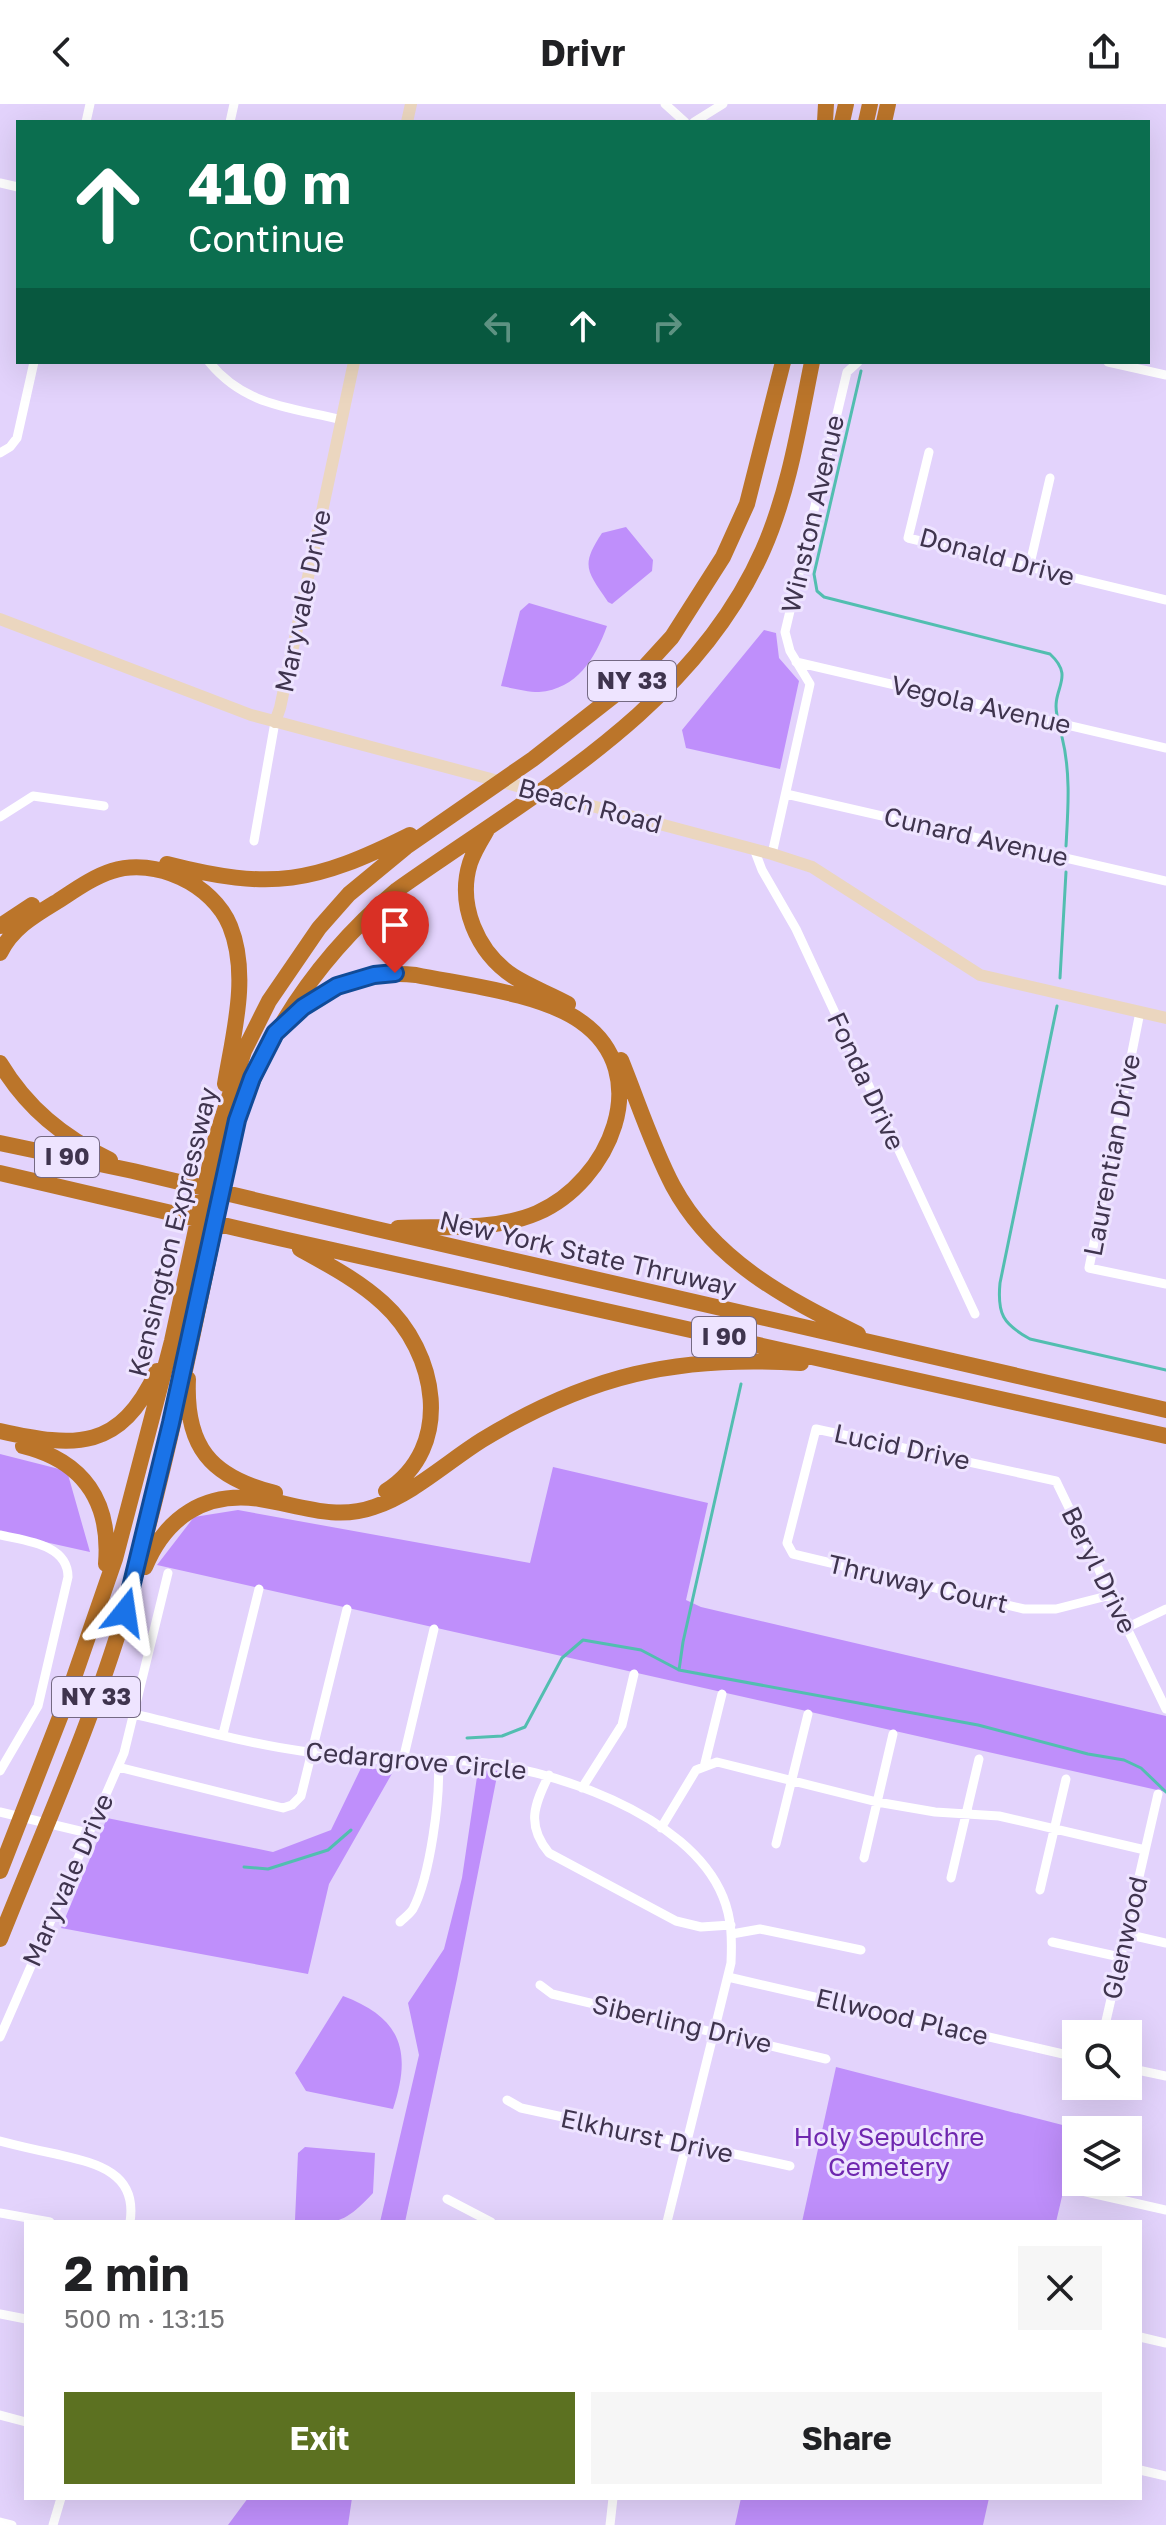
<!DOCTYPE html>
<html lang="en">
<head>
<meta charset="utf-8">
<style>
	body { margin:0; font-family:"Golos Text",sans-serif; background:#f6f6f6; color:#202124; height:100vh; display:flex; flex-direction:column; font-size:30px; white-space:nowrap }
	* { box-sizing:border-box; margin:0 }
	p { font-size:26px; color:#757577 }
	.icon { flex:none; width:44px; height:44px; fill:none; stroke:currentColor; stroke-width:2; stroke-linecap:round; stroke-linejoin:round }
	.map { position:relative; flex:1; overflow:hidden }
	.panel { position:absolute; left:24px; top:2116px; width:1118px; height:280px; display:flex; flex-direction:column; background:#fff; border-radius:0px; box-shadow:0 8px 32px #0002 }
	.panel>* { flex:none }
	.guide { position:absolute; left:16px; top:16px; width:1134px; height:244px; border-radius:0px; box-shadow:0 8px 32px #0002; background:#0b6e4f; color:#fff; overflow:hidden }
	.fabs { position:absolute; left:1062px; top:1916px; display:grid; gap:16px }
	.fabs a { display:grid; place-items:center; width:80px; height:80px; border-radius:0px; background:#fff; box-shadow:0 8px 32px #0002; font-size:40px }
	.pin { position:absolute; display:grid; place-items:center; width:68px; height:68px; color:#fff; margin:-82px -34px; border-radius:50% 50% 50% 0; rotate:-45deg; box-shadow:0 0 8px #0007 }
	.pin .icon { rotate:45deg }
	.me { position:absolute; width:88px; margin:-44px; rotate:15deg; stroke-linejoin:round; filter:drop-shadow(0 0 6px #0008) }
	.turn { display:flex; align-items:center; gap:28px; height:168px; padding:0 40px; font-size:36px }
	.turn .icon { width:104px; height:104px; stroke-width:2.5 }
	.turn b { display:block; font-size:56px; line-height:68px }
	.lanes { display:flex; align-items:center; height:76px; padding:0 40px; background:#0003; justify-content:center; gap:40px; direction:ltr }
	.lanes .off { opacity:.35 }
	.round { display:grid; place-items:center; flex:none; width:84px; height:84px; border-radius:0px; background:#f6f6f6 }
	.summary { display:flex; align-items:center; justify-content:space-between; height:136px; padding:0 40px }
	h1 { font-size:48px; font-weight:700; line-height:60px }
	.primary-button { display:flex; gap:16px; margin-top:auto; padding:16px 40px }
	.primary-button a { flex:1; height:92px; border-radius:0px; background:#5c7121; color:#fff; font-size:32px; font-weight:700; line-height:92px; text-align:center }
	.primary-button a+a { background:#f6f6f6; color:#202124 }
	header { display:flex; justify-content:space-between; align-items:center; height:104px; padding:0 40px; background:#fff; font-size:36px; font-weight:700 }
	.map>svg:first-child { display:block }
</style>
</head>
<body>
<header><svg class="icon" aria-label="back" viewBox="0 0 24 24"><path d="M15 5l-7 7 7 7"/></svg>Drivr<svg class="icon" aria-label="share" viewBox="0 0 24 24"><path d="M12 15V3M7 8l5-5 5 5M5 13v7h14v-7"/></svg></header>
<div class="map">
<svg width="1166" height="2421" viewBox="0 0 1166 2421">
	<rect width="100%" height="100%" fill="#e3d3fc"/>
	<path fill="#bf8ffb" d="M626 423 653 456 652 467 612 500 608 498C587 467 580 462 602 429Z
		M529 499 607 522C595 555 577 585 539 588 527 588 512 584 501 582L520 507Z
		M764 526 776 529 779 554 799 577 780 665 686 644 682 626Z
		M0 1350 67 1367 90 1448 0 1428Z
		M553 1363 708 1399 686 1496 701 1503 1166 1612V1688L157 1461 194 1413 238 1406 530 1459Z
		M361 1664 394 1666 329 1780 308 1870 61 1824 107 1714 273 1748 331 1726Z
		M478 1666 498 1667 457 1875 405 2118H380L419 1951 408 1899 444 1845 462 1774Z
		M343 1892C402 1914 412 1948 393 2005L306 1987 295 1969Z
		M836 1963 1078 2025 1056 2118H802Z
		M305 2043 375 2049 373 2089C346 2118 335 2123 295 2116L298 2049Z
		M248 2394H352L348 2421H228Z
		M741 2394H989L983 2421H735Z"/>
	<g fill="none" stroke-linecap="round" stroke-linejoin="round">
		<path stroke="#52beb0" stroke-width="3" d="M861 267 814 470 817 487 824 493 1050 550C1076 574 1051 584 1057 611
			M1062 633C1071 669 1068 706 1066 742
			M1060 874 1066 768
			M1057 902 1000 1179C997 1210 1003 1220 1030 1235L1166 1266
			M679 1566 683 1538 741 1280
			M467 1634 502 1632 525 1623 562 1554 583 1536 641 1546 679 1566 978 1621 1088 1650 1124 1656 1141 1664 1166 1688
			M244 1763 268 1765 328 1746 351 1726"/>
		<path stroke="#fff" stroke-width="9" d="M665 0 685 18
			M86 18 90 0
			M230 18 234 0
			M694 18 723 0
			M0 79 18 83
			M209 258C245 302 289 303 342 316
			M1108 258 1166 271
			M929 348 908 434 1166 496
			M0 349 10 343 17 334 34 258
			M1029 464 1050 374
			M796 558 1166 644
			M786 690 1166 777
			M0 713 33 692 104 702
			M254 737 275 618
			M754 745 762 766 796 825 975 1210
			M772 750 810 580 790 547 785 528 847 268 858 258
			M1140 908 1089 1164 1166 1180
			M0 1431C26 1437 68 1440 68 1473L38 1602 0 1667
			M1111 1491 1056 1505H1024L793 1450 787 1439 816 1325 1056 1377 1166 1605
			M1126 1524 1166 1505
			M134 1610C189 1623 245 1639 301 1647 331 1651 362 1655 392 1656 416 1658 440 1655 465 1657 548 1663 689 1709 723 1793 732 1815 732 1836 731 1859L667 2118
			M223 1630 259 1485
			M403 1656 434 1525
			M118 1663 283 1704 292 1701 301 1692 347 1505
			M704 1663 722 1590
			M549 1671C534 1701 526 1721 549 1749L676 1817 701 1823 731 1821
			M582 1684 622 1621 634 1570
			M0 1708 88 1729
			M661 1724 696 1666 717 1658 877 1698 935 1708 999 1712 1145 1746
			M776 1740 808 1610
			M864 1754 893 1630
			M951 1774 979 1655
			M1040 1786 1066 1675
			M400 1818C404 1814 410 1810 413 1805 430 1773 441 1692 438 1656
			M732 1830 760 1825 861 1846
			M1126 1830 1166 1839
			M1052 1838 1120 1853
			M728 1873 1076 1953
			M540 1881 552 1890 826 1955
			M1103 1930 1158 1690
			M0 1933 124 1649 168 1469
			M1128 1964 1166 1972
			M507 1996 521 2004 790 2062
			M0 2037C19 2042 37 2046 56 2050 94 2059 138 2067 130 2118
			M1073 2085 1166 2106
			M447 2095 491 2118
			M0 2109 50 2118
			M0 2210 26 2215
			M1140 2233 1166 2239
			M0 2311 26 2318
			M1140 2366 1166 2372
			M0 2418 12 2421
			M53 2421 61 2394
			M610 2421 613 2394"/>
		<path stroke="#ebd6bf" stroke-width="12" d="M407 18 411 0
			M0 515 251 611 772 750 812 763 980 871 1166 914
			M275 618 280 604 354 258"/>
		<path stroke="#bb752a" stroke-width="16" d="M825 18 826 0
			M842 18 846 0
			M866 18 870 0
			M884 18 888 0
			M487 726C481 736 474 747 470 759 457 801 477 848 513 872 530 883 550 890 568 900
			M167 760C272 787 314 779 410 731
			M0 822 32 801
			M0 849C12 824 35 811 58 797 75 786 93 773 112 767 155 753 213 780 230 822 250 871 233 931 225 980
			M293 912C329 880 369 866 416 871 464 881 540 889 580 917 657 970 609 1078 537 1109 495 1127 443 1122 398 1124
			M621 956C638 998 652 1042 673 1082 713 1156 785 1194 858 1230
			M0 959C27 1004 63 1033 110 1056
			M0 1039 133 1067 372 1124 1166 1306
			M0 1069 283 1135 1166 1332
			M300 1145C329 1161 359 1177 383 1199 437 1248 455 1343 386 1387
			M188 1275C185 1342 210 1373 275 1389
			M0 1327C76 1344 120 1347 157 1267
			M23 1342C84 1357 111 1398 106 1460
			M145 1463C166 1413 205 1387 260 1395 299 1401 335 1417 374 1403 413 1390 447 1358 482 1336 589 1271 677 1251 801 1259
			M0 1767 62 1608 115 1455 172 1237 215 1037 244 947 269 897 319 824 349 790 406 743 533 655 630 579 672 533 723 453 747 400 783 258
			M0 1835C43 1727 92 1619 125 1507 172 1346 203 1180 237 1016 269 926 323 848 397 786 532 690 693 605 763 446 789 387 799 322 812 258"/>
	</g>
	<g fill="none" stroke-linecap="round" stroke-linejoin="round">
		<g stroke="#114b97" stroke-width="20">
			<path id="route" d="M125 1508 171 1319 237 1016 252 974 275 929 303 903 337 882 374 871 395 869"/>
		</g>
		<use href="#route" stroke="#1a73e8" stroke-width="14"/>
	</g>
	<g text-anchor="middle" stroke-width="6" stroke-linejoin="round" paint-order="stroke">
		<g fill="#eee4ff" stroke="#746983" stroke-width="2">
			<rect x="588" y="557" width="88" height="40" rx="6"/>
			<rect x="35" y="1033" width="64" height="40" rx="6"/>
			<rect x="692" y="1213" width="64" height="40" rx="6"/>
			<rect x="52" y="1573" width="88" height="40" rx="6"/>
		</g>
		<g font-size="24" font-weight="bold" fill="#3f344e">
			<text x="632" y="585">NY 33</text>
			<text x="67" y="1061">I 90</text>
			<text x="724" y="1241">I 90</text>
			<text x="96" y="1601">NY 33</text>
		</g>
		<g font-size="26" fill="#3f344e" stroke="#eee4ff">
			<text transform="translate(813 410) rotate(-77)" y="9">Winston Avenue</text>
			<text transform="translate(997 453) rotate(15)" y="9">Donald Drive</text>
			<text transform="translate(303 497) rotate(-78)" y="9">Maryvale Drive</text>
			<text transform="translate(981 601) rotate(13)" y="9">Vegola Avenue</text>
			<text transform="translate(590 702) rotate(15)" y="9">Beach Road</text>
			<text transform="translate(976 733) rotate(13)" y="9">Cunard Avenue</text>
			<text transform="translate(866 977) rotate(65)" y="9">Fonda Drive</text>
			<text transform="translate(1112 1051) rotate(-79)" y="9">Laurentian Drive</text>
			<text transform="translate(173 1128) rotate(-76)" y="9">Kensington Expressway</text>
			<text transform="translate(588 1150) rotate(13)" y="9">New York State Thruway</text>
			<text transform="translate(902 1343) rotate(12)" y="9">Lucid Drive</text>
			<text transform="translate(1099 1466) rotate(64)" y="9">Beryl Drive</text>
			<text transform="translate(918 1480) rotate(13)" y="9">Thruway Court</text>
			<text transform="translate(416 1657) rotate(5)" y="9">Cedargrove Circle</text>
			<text transform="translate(68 1776) rotate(-66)" y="9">Maryvale Drive</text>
			<text transform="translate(1125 1834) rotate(-77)" y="9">Glenwood</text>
			<text transform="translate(902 1913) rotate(13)" y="9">Ellwood Place</text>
			<text transform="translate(682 1920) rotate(13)" y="9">Siberling Drive</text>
			<text transform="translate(647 2032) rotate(12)" y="9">Elkhurst Drive</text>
		</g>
		<g font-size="26" fill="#6f27af" stroke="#eee4ff">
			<text x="889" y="2042">Holy Sepulchre<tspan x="889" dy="30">Cemetery</tspan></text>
		</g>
	</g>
</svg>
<div class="fabs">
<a><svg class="icon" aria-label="search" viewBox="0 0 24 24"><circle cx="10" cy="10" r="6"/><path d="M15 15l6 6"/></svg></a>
<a><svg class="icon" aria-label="layers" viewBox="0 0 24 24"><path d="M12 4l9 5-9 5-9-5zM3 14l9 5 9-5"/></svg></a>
</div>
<div class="pin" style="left:395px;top:869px;background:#d93025"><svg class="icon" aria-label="arrive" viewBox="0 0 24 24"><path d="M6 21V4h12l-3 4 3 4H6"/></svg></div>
<svg class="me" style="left:125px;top:1508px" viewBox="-20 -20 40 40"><path d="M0-17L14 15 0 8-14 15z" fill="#1a73e8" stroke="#fff" stroke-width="4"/></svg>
<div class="guide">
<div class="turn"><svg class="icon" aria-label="ahead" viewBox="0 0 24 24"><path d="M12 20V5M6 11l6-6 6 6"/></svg><div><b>410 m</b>Continue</div></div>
<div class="lanes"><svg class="icon off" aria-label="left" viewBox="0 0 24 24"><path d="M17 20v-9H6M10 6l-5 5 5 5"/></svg><svg class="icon" aria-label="ahead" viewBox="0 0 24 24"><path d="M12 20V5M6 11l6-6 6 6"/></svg><svg class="icon off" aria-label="right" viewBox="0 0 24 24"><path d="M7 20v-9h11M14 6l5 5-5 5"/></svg></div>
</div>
<section class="panel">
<div class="summary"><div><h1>2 min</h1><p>500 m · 13:15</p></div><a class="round"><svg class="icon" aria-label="close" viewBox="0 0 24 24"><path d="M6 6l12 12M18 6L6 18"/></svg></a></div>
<div class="primary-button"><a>Exit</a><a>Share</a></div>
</section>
</div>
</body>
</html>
